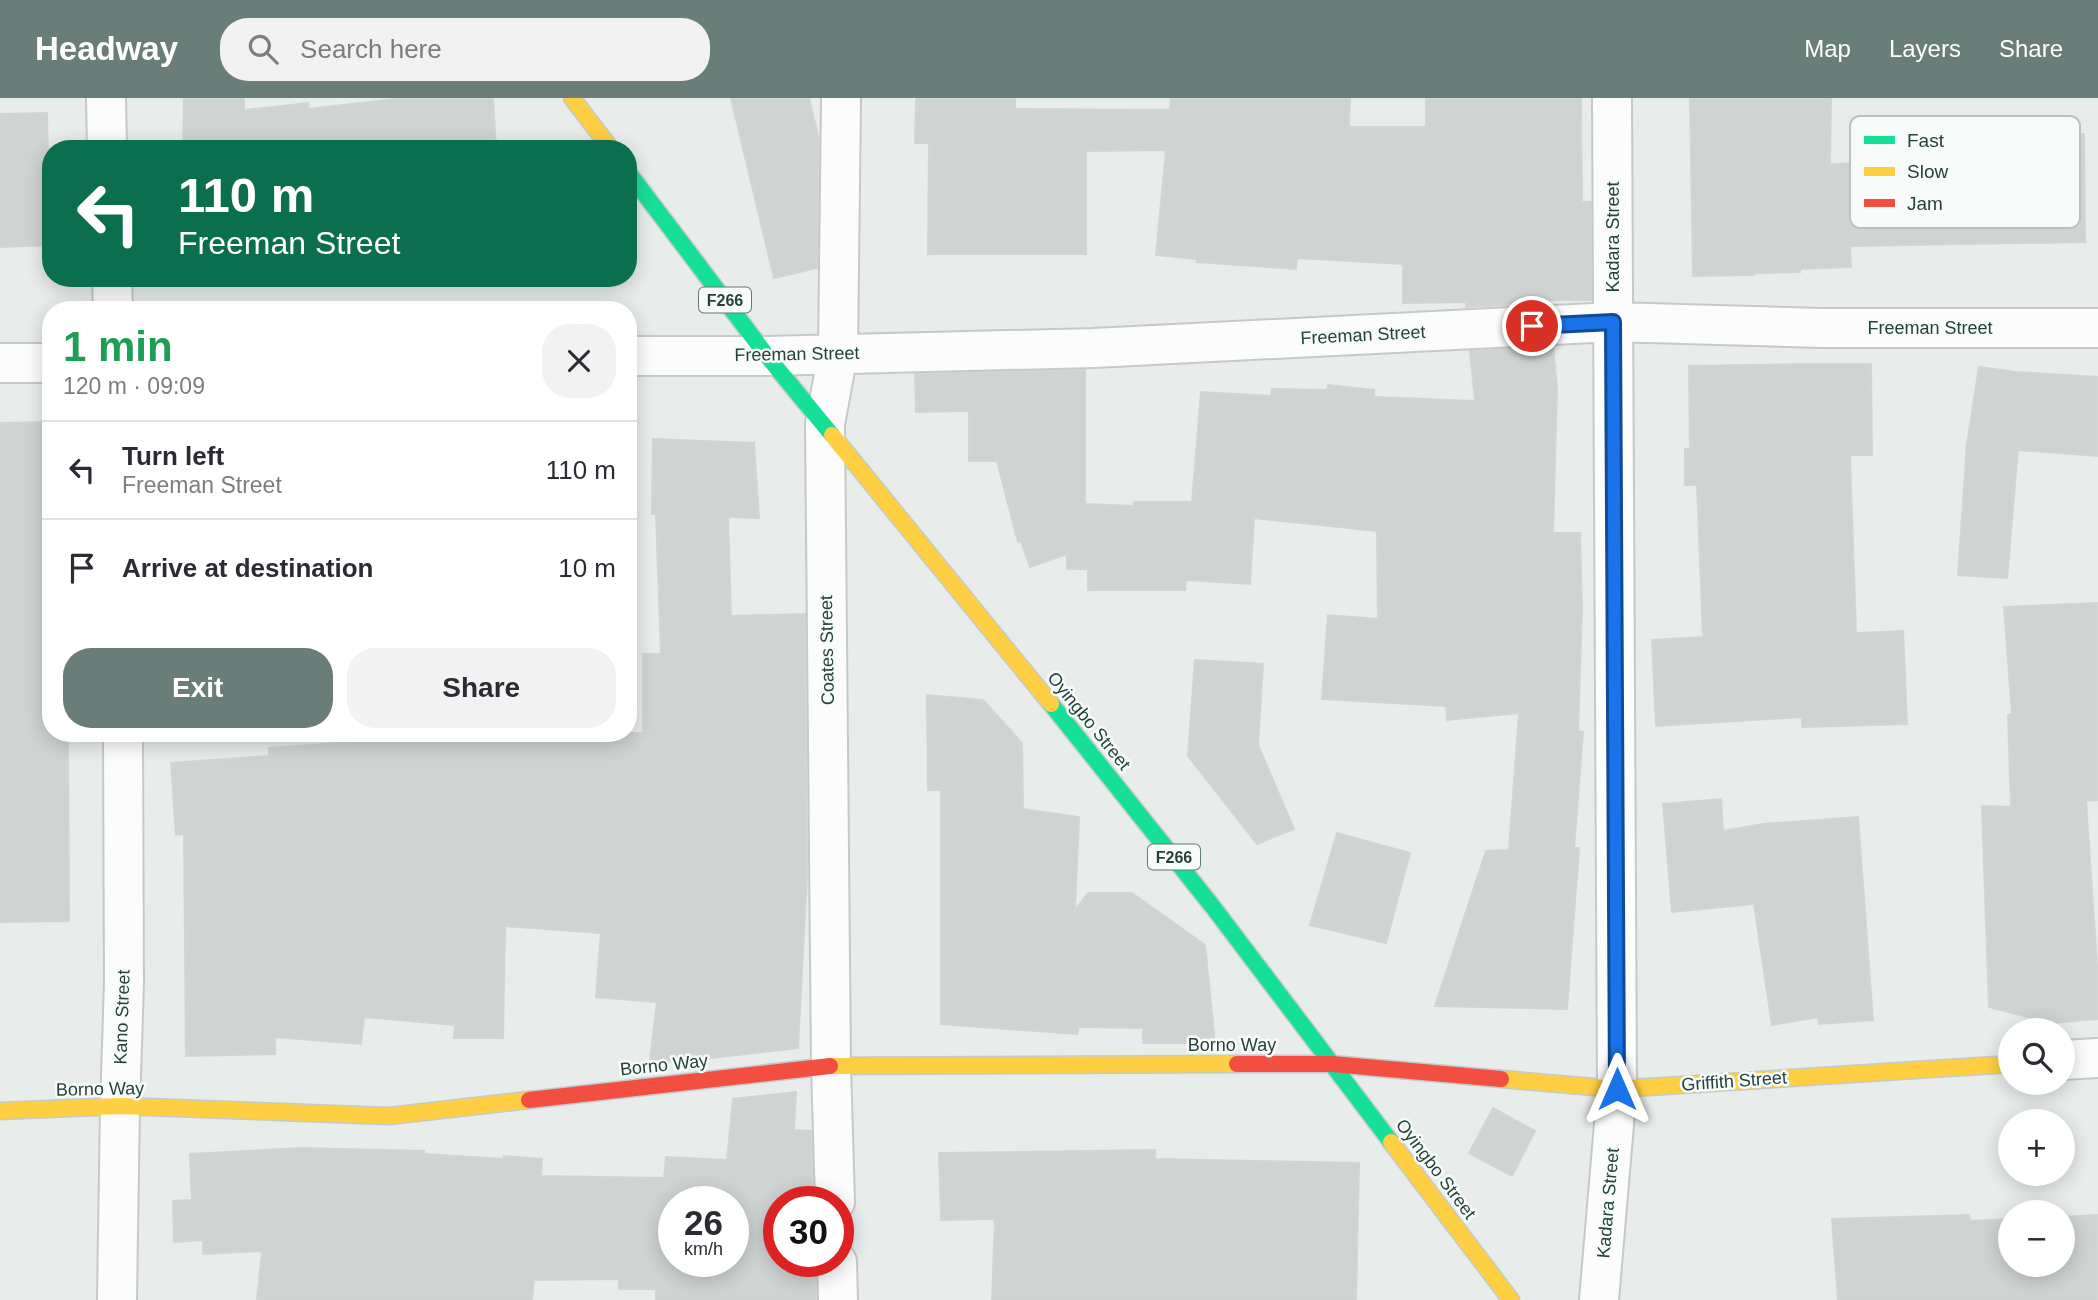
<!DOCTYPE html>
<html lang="en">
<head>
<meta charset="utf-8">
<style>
	body { margin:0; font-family:Arial,sans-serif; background:#f2f2f3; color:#2b2b33; height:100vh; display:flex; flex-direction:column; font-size:26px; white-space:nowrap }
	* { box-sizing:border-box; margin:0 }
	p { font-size:23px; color:#7c7c81 }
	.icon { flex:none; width:38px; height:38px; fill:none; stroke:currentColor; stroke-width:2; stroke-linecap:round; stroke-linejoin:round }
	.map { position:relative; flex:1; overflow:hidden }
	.panel { position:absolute; left:42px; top:203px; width:595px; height:441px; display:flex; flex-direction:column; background:#fff; border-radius:28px; box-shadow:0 4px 18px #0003 }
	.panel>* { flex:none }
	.hud { position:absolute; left:42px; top:42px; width:595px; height:147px; border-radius:28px; box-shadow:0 4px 18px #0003; background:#0b6e4f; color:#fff; overflow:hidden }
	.controls { position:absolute; left:1998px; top:920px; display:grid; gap:14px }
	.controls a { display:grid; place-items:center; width:77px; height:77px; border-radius:50%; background:#fff; box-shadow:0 4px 18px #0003; font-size:35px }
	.speed { position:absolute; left:658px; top:1088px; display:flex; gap:14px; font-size:35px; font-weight:700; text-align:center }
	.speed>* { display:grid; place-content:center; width:91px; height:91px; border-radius:50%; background:#fff; box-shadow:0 4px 18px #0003; line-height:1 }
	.speed small { font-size:18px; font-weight:400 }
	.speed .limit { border:10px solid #d22; background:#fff; color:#111 }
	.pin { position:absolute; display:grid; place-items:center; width:60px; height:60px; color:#fff; margin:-30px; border:4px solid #fff; border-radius:50%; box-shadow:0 2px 7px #0007 }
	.me { position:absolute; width:77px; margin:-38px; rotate:0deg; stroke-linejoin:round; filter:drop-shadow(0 0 5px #0008) }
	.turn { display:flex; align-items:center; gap:24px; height:147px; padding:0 21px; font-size:32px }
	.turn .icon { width:91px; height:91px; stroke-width:2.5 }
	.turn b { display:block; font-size:49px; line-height:60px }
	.round { display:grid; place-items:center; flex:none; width:74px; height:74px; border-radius:28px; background:#f2f2f3 }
	.summary { display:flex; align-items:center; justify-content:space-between; height:119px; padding:0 21px }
	h1 { font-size:42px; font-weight:800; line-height:52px; color:#1e9e55 }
	.cta { display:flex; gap:14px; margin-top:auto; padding:14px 21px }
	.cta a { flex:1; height:80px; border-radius:28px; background:#697e78; color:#fff; font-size:28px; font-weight:800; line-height:80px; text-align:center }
	.cta a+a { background:#f2f2f3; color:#2b2b33 }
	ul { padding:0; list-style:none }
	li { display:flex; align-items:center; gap:21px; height:98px; padding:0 21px; border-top:2px solid #e1e1e2 }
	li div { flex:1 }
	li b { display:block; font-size:26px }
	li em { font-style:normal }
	header { display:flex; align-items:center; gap:42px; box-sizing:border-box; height:98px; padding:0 35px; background:#697e78; color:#fff }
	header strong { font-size:33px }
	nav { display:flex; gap:38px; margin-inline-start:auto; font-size:24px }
	.search { width:490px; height:63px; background:#f2f2f3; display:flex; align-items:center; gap:18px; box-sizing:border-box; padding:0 24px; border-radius:28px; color:#7c7c81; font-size:26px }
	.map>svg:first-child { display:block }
</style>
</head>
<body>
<header>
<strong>Headway</strong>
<div class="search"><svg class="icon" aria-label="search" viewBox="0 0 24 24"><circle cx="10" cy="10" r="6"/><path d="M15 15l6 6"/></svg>Search here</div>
<nav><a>Map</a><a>Layers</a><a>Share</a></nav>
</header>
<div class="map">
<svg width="2098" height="1202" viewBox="0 0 2098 1202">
	<rect width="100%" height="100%" fill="#e8edeb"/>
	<path fill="#cfd4d2" stroke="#d1d6d4" stroke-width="2" fill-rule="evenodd" d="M184 0H244V12L308 5V11L405 0H493L496 51H183Z
		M731 0H809L819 42 817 170 774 180Z
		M916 0H1015V11L1170 12 1171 0H1350L1349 29H1426V0H1581L1582 104H1591V202H1549V205L1466 209V204L1403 205V166L1297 160 1296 171 1197 164V161L1156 157 1166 52 1086 53V156H928L929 45H915Z
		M1690 0H1831L1830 66 1904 64V42L2084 36 2085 144 1850 148 1851 169 1800 171V174L1754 175V177L1693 178Z
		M47 15 50 147 0 149V16Z
		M1553 249 1557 289 1553 435H1580L1582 512 1578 633 1583 634 1574 750H1579L1567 911 1435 908 1486 753 1509 752 1519 615 1447 622 1446 608 1322 601 1328 517 1378 521 1377 433 1254 420 1250 486 1186 482 1185 492H1088V471H1067V456L1030 469 1021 443 1018 444 997 363H969V313L916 314 915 276 1085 272V406L1134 408V404H1192L1201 294 1271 298 1272 291 1327 292 1328 287 1374 292V299L1475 303 1470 253Z
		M1808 266H1871L1872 357H1850L1856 535 1903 533 1907 626 1802 629V619L1656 628 1652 542 1703 539 1697 387H1685V351H1690L1689 268Z
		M1979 269 2016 274 2098 279V358L2018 352 2007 480 1958 477 1967 346Z
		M51 324V635H68L69 823 0 824V325Z
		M653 341 754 345 759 420 728 419 731 518 805 516 807 777 798 950 675 964 650 961 657 904 596 899 601 835 505 828 503 940H454L455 927 364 919 361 946 275 939V956L186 958 184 736 176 737 171 665 269 658V650L393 641V635H643V556H661L656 416H652Z
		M2098 505V702L2086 703 2098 882V921L2051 925 1989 909 1982 708 2011 709 2008 617 2012 616 2004 509Z
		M1195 562 1263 566 1258 647 1294 731 1257 746 1188 658Z
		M927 597 983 602 1022 645 1023 711 1079 719 1075 812 1088 795H1132L1205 847 1215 945H1143V930L1079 929 1077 936 941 926V692H928Z
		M1721 701 1723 733 1763 726 1858 719 1873 922 1819 926 1818 919 1772 927 1754 806 1672 814 1663 706Z
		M1337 735 1410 755 1386 845 1310 827Z
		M796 994 794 1032 811 1033 813 1104H779V1164H815L816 1202H656V1191H619V1181L534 1182 532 1202H257L262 1153 203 1156V1142L174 1144 173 1103 192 1102 190 1056 302 1050 424 1053V1056L504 1061V1058L542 1061 541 1078 664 1080 666 1059 727 1062 733 1001ZM674 1104H733V1164H674Z
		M1493 1010 1535 1033 1512 1078 1469 1055Z
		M1155 1052V1061L1359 1065 1356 1202H992L995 1121 941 1122 939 1055Z
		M1969 1117 1970 1123 2011 1121V1167H2063V1119L2098 1117V1202H1838L1832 1121Z"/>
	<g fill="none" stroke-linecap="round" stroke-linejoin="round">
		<g stroke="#c5cac8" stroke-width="42">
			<path id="street" d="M106 0 107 51
				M112 180 113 212
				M628 258H767L1094 250 1613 224 1822 230H2098
				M0 265H51
				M2063 962 2098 960
				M835 1104 831 968 825 326 838 255 841 0
				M837 1164 838 1202
				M117 1202 120 1008 124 885 123 635
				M1599 1202 1617 991 1612 0"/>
		</g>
		<g stroke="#c3cbc8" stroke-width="19">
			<path id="fast" d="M628 74 767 258 832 337
				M1051 606 1213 809 1391 1044"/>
		</g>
		<g stroke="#c3cbc8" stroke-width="19">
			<path id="slow" d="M572 0 611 51
				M832 337 1051 606
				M830 968 1237 966
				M1501 981 1617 991 2011 966
				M0 1013 120 1008 389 1018 529 1002
				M1391 1044 1511 1202"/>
		</g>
		<g stroke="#c3cbc8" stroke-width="19">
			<path id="jam" d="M1237 966H1332L1501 981
				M529 1002 830 968"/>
		</g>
		<use href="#street" stroke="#fcfcfc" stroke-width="38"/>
		<use href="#fast" stroke="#16e098" stroke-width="16"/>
		<use href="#slow" stroke="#ffcf43" stroke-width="16"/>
		<use href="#jam" stroke="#f24e42" stroke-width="16"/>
	</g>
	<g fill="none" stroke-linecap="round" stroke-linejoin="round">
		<g stroke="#114b97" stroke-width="18">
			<path id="route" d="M1532 228 1613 224 1617 991"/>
		</g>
		<use href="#route" stroke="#1a73e8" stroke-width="12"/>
	</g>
	<g text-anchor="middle" stroke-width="5" stroke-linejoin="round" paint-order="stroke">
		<g fill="#f7fbf9" stroke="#637a73" stroke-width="2">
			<rect x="699" y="189.5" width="52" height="25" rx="5"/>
			<rect x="1148" y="746.5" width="52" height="25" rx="5"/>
		</g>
		<g font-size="16" font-weight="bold" fill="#24423a">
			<text x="725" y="208">F266</text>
			<text x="1174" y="765">F266</text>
		</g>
		<g font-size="18" fill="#24423a" stroke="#f7fbf9">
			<text transform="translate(1613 139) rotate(-90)" y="6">Kadara Street</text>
			<text x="1930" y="236">Freeman Street</text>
			<text transform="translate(1363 237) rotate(-3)" y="6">Freeman Street</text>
			<text transform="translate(797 256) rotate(-1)" y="6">Freeman Street</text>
			<text transform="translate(827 552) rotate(-91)" y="6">Coates Street</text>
			<text transform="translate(1089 623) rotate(51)" y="6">Oyingbo Street</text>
			<text transform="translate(122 919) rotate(-88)" y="6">Kano Street</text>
			<text x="1232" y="953">Borno Way</text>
			<text transform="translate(664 967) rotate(-6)" y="6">Borno Way</text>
			<text transform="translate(1734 983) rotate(-4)" y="6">Griffith Street</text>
			<text transform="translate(100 991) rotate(-1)" y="6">Borno Way</text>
			<text transform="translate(1436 1071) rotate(53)" y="6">Oyingbo Street</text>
			<text transform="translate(1608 1105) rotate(-85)" y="6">Kadara Street</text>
		</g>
	</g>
	<rect x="1850" y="18" width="230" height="112" rx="10" fill="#f7fbf9" stroke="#b8c4c0" stroke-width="2"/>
	<rect x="1864" y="38" width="31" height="8" fill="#16e098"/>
	<rect x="1864" y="69" width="31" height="9" fill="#ffcf43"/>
	<rect x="1864" y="101" width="31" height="8" fill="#f24e42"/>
	<g font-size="19" fill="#24423a">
		<text x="1907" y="49">Fast</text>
		<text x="1907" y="80">Slow</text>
		<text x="1907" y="112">Jam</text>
	</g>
</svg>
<div class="controls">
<a><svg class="icon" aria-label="search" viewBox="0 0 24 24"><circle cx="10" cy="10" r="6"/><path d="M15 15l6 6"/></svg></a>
<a>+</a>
<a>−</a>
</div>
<div class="speed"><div>26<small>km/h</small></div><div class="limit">30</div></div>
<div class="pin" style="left:1532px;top:228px;background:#d93025"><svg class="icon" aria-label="arrive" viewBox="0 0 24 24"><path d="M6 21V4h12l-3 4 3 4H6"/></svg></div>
<svg class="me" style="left:1617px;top:991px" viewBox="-20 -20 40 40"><path d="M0-17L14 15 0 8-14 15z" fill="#1a73e8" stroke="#fff" stroke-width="4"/></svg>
<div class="hud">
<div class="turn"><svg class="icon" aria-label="left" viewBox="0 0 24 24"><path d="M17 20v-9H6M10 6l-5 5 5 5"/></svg><div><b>110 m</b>Freeman Street</div></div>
</div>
<section class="panel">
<div class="summary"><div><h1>1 min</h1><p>120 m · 09:09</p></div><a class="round"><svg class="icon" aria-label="close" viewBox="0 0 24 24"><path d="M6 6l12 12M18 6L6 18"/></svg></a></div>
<ul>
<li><svg class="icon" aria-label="left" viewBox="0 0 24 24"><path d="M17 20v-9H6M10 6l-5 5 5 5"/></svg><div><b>Turn left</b><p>Freeman Street</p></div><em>110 m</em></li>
<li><svg class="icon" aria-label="arrive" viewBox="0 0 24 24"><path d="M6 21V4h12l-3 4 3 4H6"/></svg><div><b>Arrive at destination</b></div><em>10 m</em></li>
</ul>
<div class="cta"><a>Exit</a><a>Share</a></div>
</section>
</div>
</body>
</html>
